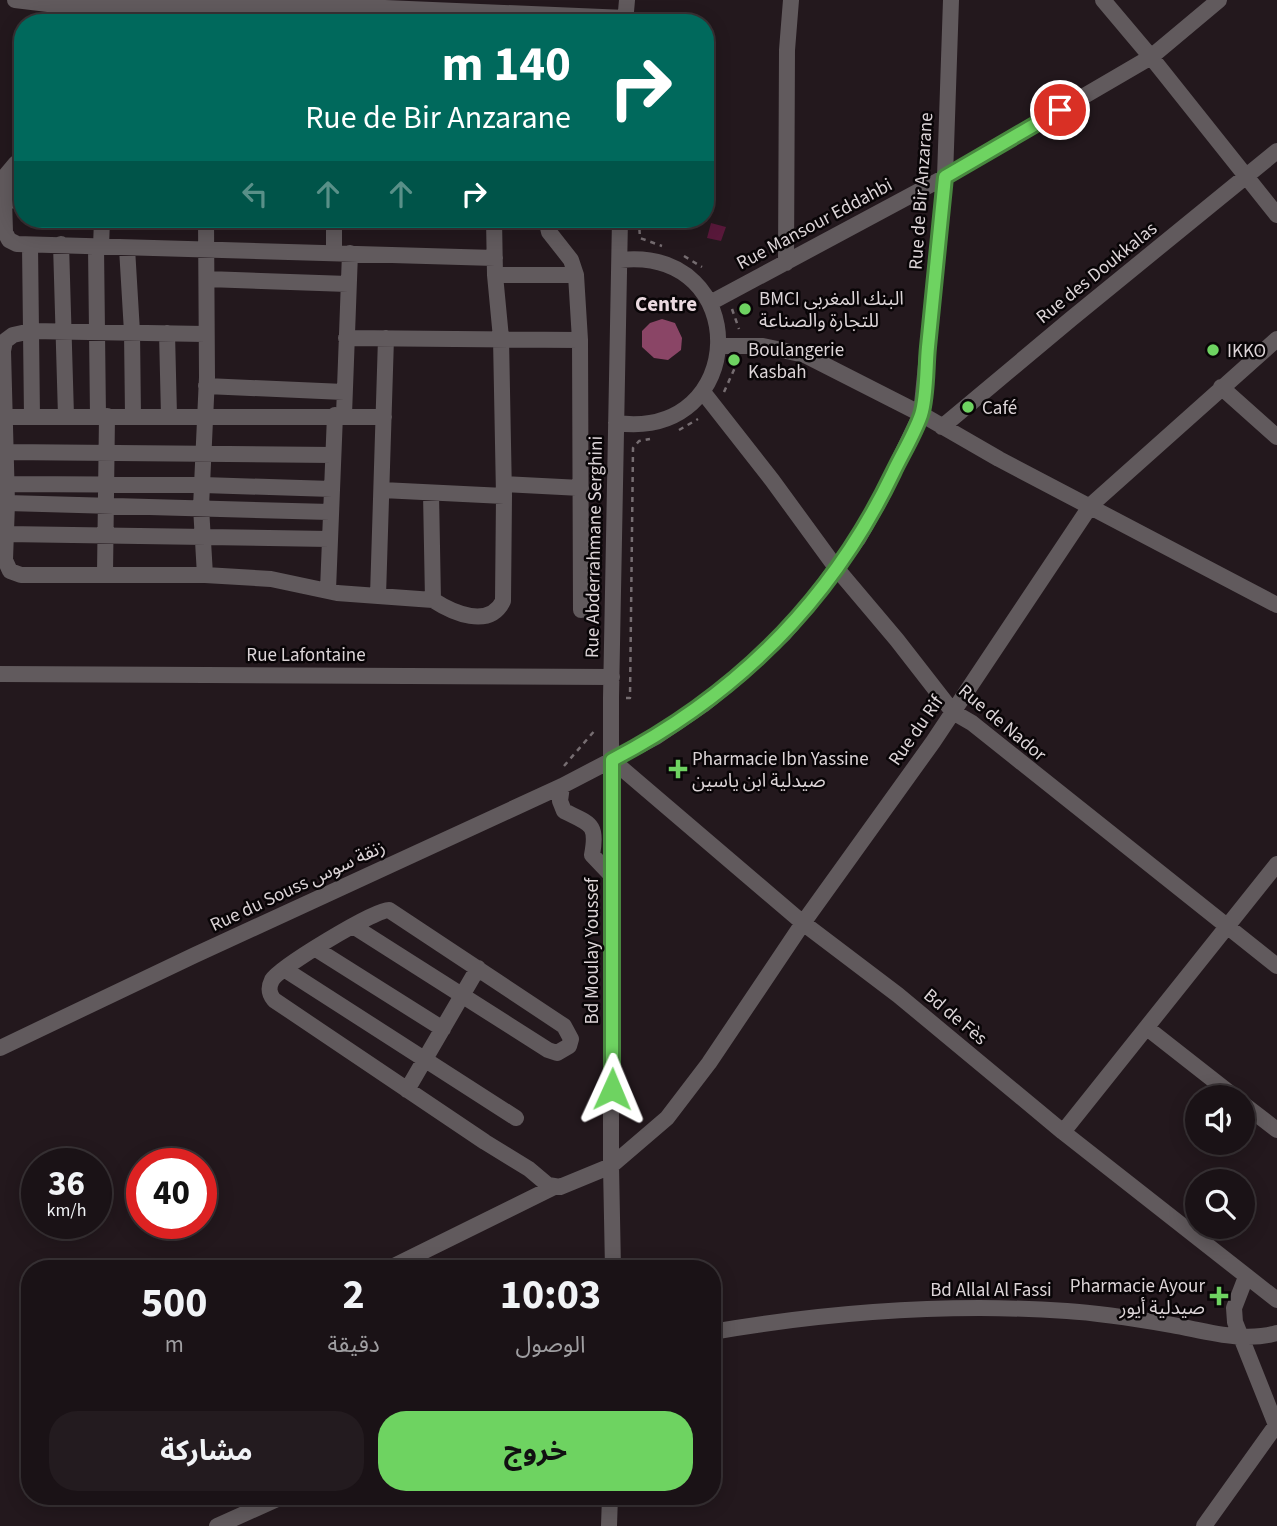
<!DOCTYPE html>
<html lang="ar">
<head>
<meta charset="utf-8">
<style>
	body { margin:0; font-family:"Source Sans 3","Noto Sans Arabic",sans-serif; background:#231b1f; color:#f1f3f6; direction:rtl; height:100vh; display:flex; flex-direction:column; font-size:26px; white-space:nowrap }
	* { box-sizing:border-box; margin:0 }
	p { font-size:23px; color:#9f9ea1 }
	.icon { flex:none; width:38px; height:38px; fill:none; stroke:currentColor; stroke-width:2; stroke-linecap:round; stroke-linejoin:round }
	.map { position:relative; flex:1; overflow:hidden; direction:ltr }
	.drawer { position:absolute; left:21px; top:1260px; width:700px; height:245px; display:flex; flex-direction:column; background:#1a1216; border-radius:28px; box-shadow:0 4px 18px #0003,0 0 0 2px #383235; direction:rtl }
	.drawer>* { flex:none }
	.banner { position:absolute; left:14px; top:14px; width:700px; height:214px; border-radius:28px; box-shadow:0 4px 18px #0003,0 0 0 2px #383235; direction:rtl; background:#00695c; color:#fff; overflow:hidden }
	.tools { position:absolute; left:1185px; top:1085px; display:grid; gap:14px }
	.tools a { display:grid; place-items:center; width:70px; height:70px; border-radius:50%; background:#1a1216; box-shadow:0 4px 18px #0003,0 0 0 2px #383235; font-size:35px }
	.speed { position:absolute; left:21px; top:1148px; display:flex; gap:14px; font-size:35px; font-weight:700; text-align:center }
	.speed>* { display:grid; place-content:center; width:91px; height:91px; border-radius:50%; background:#1a1216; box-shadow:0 4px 18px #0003,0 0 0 2px #383235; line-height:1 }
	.speed small { font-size:18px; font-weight:400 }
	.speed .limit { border:10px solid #d22; background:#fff; color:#111 }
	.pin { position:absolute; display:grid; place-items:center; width:60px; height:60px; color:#fff; margin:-30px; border:4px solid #fff; border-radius:50%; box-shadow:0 2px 7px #0007 }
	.me { position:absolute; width:77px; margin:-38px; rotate:1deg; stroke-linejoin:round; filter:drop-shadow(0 0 5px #0008) }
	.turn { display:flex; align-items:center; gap:24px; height:147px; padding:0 28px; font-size:32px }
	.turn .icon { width:91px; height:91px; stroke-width:2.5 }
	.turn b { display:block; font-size:49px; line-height:60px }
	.lanes { display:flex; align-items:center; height:66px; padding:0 28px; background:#0003; justify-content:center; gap:35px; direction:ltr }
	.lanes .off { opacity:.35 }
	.eta { display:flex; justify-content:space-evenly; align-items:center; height:119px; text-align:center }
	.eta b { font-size:42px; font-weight:700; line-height:49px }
	.primary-button { display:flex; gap:14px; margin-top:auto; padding:14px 28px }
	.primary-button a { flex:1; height:80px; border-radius:28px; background:#6ed361; color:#111; font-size:28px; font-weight:700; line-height:80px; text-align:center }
	.primary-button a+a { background:#231b1f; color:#f1f3f6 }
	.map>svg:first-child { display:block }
</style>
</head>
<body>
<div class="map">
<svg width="1277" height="1526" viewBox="0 0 1277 1526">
	<rect width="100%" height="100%" fill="#23181d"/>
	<path fill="#8a4566" d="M662 319 675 323 682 338 681 350 668 360 654 358 642 347V331L650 323Z"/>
	<path fill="#58183a" d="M643 219H659V227H643Z
		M711 223 726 227 721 241 707 238Z"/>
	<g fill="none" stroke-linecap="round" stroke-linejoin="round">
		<path stroke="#766d71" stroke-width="2.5" stroke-dasharray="5 5" stroke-linecap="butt" d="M635 223H639L640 238 662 246
			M684 256 702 267
			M732 309 739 329
			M724 392 737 363
			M679 430 698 419
			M626 698H630L633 448 639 441 650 439
			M564 766 596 729"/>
		<path stroke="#615a5d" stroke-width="16" d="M15 0 73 7 337 6 626 18
			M1103 0 1151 57 1277 215
			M625 23 627 0
			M23 164 16 163 6 175 4 200 5 232 9 240 17 244 495 258
			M4 200 23 201
			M334 219V252
			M546 219 549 232 571 260 576 275 580 340 581 610
			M61 244 66 416
			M30 245 32 417
			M96 247 98 416
			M101 247 102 219
			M127 248 132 332 133 416
			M786 263 787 50 791 0
			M495 275H576
			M207 279 348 284
			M710 303 945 177 1151 57 1219 0
			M167 333 169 416
			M205 334 31 331 13 335 5 341 3 351 7 503 5 560 10 571 21 575H205L271 579 337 593 433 600 431 493
			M346 338 580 340
			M720 346H763L805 355 921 414 999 459 1277 605
			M206 386 344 392
			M1221 387 1277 437
			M703 392 772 480 837 569 897 640 953 712 972 723 1277 966
			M344 415 350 253
			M0 417H384
			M616 423C750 441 753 246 620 260
			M942 427 1071 319 1277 151
			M5 452 333 455
			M6 484 203 485 332 489
			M504 484 581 488
			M382 490 504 496
			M7 503 330 512
			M6 534 329 539
			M105 574 107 416
			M205 575 201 507 207 377 206 219
			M328 590 335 415
			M378 596 386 338
			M433 600C453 613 489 629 503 601L504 496 501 338 495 275 494 219
			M0 674 612 677
			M612 760 803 923 898 995 1063 1132 1277 1300
			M562 786 560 801 564 811C590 824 598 823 592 855L612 876
			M353 926 548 1050 557 1053 569 1046 571 1039 564 1026 389 910C374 910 280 967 272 980 268 988 269 994 274 1000L485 1142 529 1169 548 1185 560 1187 611 1166 667 1118 709 1063 803 923 933 742 1091 505 1277 339
			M316 949 443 1029
			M284 969 516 1118
			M1147 1028 1235 1097
			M0 1048 195 955 562 786 656 737 703 705 743 672 784 634 813 599 858 539 881 498 921 414 945 177 951 0
			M407 1090 478 968
			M1242 1103 1277 1130
			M1063 1132 1277 864
			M388 1269 554 1187
			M613 1269 611 1166V698L620 219
			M1246 1277 1234 1308 1235 1322 1276 1425
			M712 1332C829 1312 948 1303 1067 1311 1102 1313 1137 1319 1172 1325 1206 1331 1243 1343 1277 1333
			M217 1526 284 1496
			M609 1526 610 1496
			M1204 1526 1277 1424"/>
	</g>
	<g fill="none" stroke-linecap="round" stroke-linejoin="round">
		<g stroke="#48893f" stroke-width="18">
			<path id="route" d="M612 1089V760C737 695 832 600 893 473 902 454 914 435 921 415 927 396 926 367 928 347 934 290 939 234 945 177L1060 110"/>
		</g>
		<use href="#route" stroke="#6ed361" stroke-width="12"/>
	</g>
	<g fill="#6ed361" stroke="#090507" stroke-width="2.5">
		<circle cx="745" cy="309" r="7"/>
		<circle cx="1213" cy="350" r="7"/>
		<circle cx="734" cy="360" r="7"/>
		<circle cx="968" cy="407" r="7"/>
		<path d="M674.5 758.5h7v7h7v7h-7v7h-7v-7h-7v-7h7z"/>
		<path d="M1215.5 1285.5h7v7h7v7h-7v7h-7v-7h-7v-7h7z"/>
	</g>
	<g text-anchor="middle" stroke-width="5" stroke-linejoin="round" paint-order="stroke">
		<g font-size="19" fill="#dcd4d7" stroke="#090507">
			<text transform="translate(920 191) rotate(-86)" y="7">Rue de Bir Anzarane</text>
			<text transform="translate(814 223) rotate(-28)" y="7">Rue Mansour Eddahbi</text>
			<text transform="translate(1096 272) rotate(-39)" y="7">Rue des Doukkalas</text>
			<text transform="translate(593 547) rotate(-89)" y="7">Rue Abderrahmane Serghini</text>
			<text x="306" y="661">Rue Lafontaine</text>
			<text transform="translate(1003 722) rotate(40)" y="7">Rue de Nador</text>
			<text transform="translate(915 730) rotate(-55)" y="7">Rue du Rif</text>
			<text transform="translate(297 885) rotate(-25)" y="7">Rue du Souss زنقة سوس</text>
			<text transform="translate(591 951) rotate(-90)" y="7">Bd Moulay Youssef</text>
			<text transform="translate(956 1016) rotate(40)" y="7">Bd de Fès</text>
			<text x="991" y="1296">Bd Allal Al Fassi</text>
		</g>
		<g font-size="19" fill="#dcd4d7" stroke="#090507" text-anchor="start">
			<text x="759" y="305">BMCI البنك المغربي<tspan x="759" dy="22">للتجارة والصناعة</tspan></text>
			<text x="748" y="356">Boulangerie<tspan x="748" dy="22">Kasbah</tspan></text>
			<text x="1227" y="357">IKKO</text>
			<text x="982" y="414">Café</text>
			<text x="692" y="765">Pharmacie Ibn Yassine<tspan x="692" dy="22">صيدلية ابن ياسين</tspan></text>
			<text x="1205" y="1292" text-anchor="end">Pharmacie Ayour<tspan x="1205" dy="22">صيدلية أيور</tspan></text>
		</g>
		<g font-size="21" font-weight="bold" fill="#ebdae0" stroke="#090507">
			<text x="666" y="311">Centre</text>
		</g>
	</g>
</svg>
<div class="tools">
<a><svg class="icon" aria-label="sound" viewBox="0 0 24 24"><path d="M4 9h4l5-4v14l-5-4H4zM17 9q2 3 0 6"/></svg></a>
<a><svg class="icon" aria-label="search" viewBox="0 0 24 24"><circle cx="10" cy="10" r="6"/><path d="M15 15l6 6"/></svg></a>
</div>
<div class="speed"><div>36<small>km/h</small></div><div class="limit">40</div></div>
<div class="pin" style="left:1060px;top:110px;background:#d93025"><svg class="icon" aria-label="arrive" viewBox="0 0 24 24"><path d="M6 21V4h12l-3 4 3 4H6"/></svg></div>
<svg class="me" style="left:612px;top:1089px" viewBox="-20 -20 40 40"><path d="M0-17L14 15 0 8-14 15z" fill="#6ed361" stroke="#fff" stroke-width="4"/></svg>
<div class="banner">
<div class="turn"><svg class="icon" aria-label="right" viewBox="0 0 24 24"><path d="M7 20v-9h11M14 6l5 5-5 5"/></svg><div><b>140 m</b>Rue de Bir Anzarane</div></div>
<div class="lanes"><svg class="icon off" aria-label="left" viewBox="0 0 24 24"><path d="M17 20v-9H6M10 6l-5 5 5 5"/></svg><svg class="icon off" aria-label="ahead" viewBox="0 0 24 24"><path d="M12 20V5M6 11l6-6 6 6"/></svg><svg class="icon off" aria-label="ahead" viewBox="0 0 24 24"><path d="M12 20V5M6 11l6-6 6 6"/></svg><svg class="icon" aria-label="right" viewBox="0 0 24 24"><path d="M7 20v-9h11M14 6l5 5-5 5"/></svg></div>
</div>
<section class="drawer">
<div class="eta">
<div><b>10:03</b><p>الوصول</p></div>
<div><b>2</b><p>دقيقة</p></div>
<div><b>500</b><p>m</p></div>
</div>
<div class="primary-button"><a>خروج</a><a>مشاركة</a></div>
</section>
</div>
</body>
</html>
